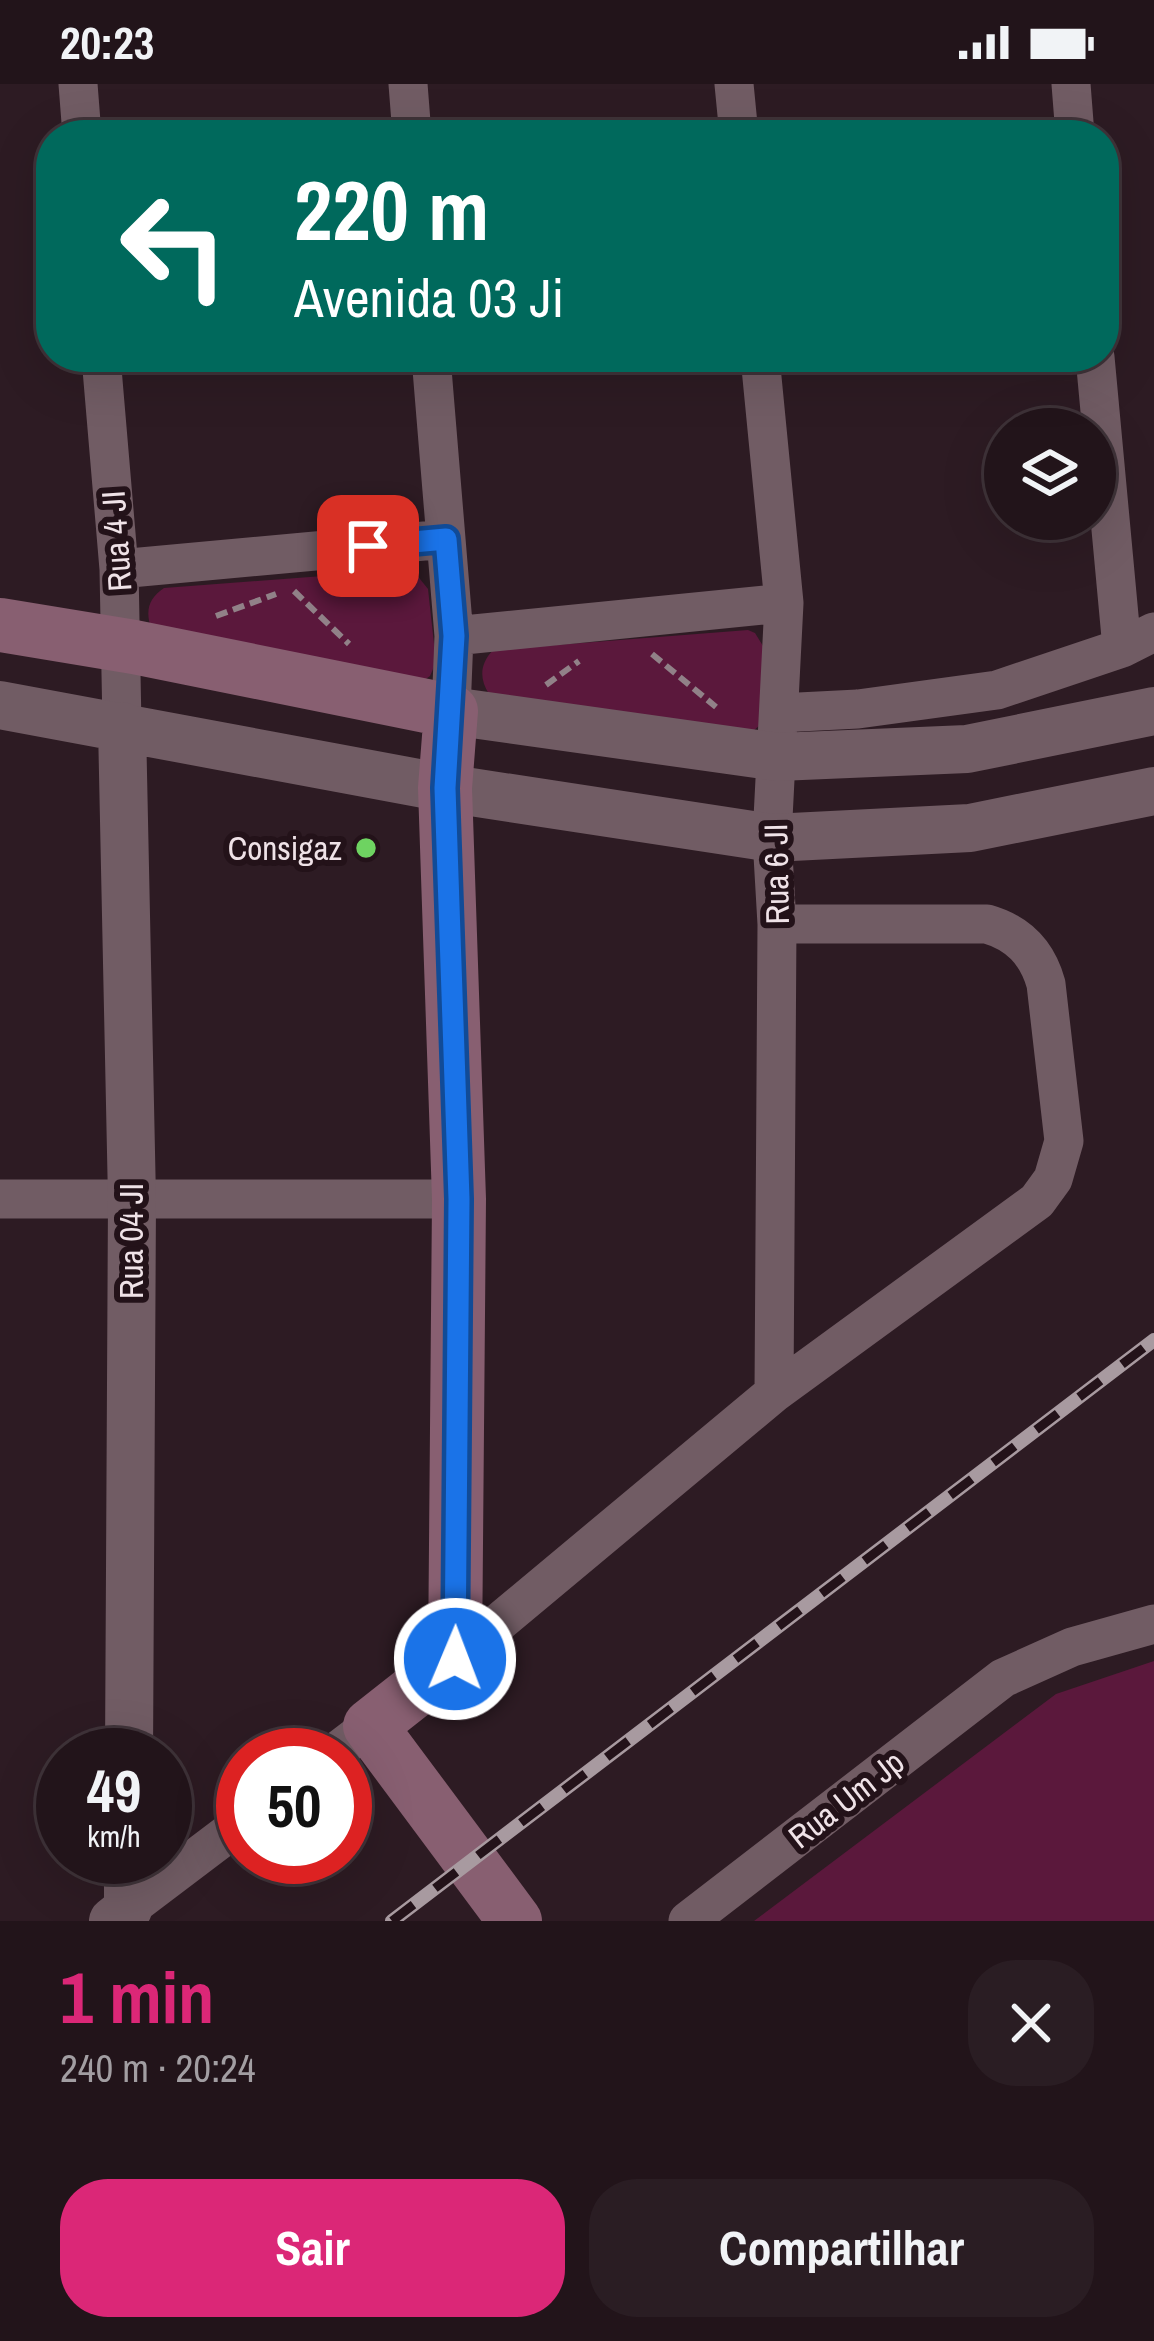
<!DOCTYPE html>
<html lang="pt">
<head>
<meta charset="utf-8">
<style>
	body { margin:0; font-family:"Archivo Narrow",sans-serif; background:#2a1d23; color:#f1f3f6; height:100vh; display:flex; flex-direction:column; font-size:45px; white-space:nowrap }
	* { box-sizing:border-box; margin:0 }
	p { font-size:39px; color:#a29ea2 }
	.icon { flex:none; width:66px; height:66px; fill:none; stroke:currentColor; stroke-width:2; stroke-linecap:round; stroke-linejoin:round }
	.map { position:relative; height:1837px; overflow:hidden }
	.side { display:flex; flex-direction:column; background:#22141a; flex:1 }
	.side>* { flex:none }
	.hud { position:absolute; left:36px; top:36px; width:1083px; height:252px; border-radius:48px; box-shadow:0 12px 48px #0002,0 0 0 3px #3f3339; background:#00695c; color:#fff; overflow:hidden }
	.controls { position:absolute; left:984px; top:324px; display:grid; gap:24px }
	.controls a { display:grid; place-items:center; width:132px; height:132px; border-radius:50%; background:#22141a; box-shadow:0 12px 48px #0002,0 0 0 3px #3f3339; font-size:60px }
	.speed { position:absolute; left:36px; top:1644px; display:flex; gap:24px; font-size:60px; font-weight:700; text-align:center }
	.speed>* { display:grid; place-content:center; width:156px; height:156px; border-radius:50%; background:#22141a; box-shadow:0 12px 48px #0002,0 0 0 3px #3f3339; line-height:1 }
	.speed small { font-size:30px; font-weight:400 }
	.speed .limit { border:18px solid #d22; background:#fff; color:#111 }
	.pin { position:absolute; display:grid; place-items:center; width:102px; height:102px; color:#fff; margin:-51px; border-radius:24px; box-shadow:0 6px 18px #0006 }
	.me { position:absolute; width:132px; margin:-66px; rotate:1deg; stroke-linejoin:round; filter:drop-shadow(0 0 9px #0008) }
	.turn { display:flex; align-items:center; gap:42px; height:252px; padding:0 60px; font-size:54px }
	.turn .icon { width:156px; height:156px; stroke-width:2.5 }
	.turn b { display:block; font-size:84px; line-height:102px }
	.round { display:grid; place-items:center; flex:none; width:126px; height:126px; border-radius:48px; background:#2a1d23 }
	.head { display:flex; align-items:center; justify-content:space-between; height:204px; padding:0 60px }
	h1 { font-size:72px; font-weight:800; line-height:90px; color:#db2777 }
	.action { display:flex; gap:24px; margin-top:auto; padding:24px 60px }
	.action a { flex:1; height:138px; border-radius:48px; background:#db2777; color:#fff; font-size:48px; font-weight:800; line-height:138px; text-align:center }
	.action a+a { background:#2a1d23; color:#f1f3f6 }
	.status { display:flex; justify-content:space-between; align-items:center; height:84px; padding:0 60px; background:#22141a; direction:ltr }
	.status svg { height:33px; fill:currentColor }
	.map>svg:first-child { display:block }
</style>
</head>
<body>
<div class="status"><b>20:23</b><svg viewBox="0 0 49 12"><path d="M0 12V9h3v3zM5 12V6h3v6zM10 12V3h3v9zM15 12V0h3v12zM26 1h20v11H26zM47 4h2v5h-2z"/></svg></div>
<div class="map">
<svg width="1154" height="1837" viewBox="0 0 1154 1837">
	<rect width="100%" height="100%" fill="#2d1b23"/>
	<path fill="#5b183c" d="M402 486 416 490 428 505 436 578 430 592 423 597 151 544C145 526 149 514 164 504Z
		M748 546 755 549 763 562 766 636 747 652 489 610C479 594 480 580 493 566Z
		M1154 1577V1837H754L1056 1610Z"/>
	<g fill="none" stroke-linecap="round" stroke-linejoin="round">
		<path stroke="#918188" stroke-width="6" stroke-dasharray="12 6" stroke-linecap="butt" d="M294 507 349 560
			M216 532 276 510
			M652 570 716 623
			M546 601 579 577"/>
		<path stroke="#715c64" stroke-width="39" d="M78 0 82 51
			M408 0 412 51
			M734 0 739 51
			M1071 0 1075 51
			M101 273 119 485 122 642
			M431 273 454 552 451 627
			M760 273 784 519 772 754 777 840 774 1309
			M1095 273 1122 564
			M119 485 446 455
			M454 552 784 519
			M779 629 858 625 997 606 1122 564 1154 548
			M0 1115H459
			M455 1575 774 1309 1037 1117 1053 1095 1064 1057 1046 900C1037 868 1018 849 987 840H777
			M332 1671 370 1642
			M128 1825 243 1738
			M688 1837 1003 1594 1072 1563 1154 1540"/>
		<path stroke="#715c64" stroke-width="48" d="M0 621 445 704 772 754 970 744 1154 707
			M451 627 778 673 967 665 1154 627
			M122 642 132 1115 129 1671
			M113 1837 128 1825V1773"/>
		<path stroke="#885f71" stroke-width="54" d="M0 541 134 563 451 627 445 704 459 1115 455 1575 370 1642 515 1837"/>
		<g stroke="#a89aa0" stroke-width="14">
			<path id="rail" d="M392 1837 1154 1256"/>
		</g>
		<use href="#rail" stroke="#231219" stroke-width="9" stroke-dasharray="27" stroke-linecap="butt"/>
	</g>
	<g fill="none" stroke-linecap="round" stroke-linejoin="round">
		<g stroke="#114b97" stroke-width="30">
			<path id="route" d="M368 462 446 455 454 552 445 704 459 1115 455 1575"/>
		</g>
		<use href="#route" stroke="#1a73e8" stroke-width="21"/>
	</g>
	<circle fill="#6ed361" stroke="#231219" stroke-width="4.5" cx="366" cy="764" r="12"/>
	<g text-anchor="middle" stroke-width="12" stroke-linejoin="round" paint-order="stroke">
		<g font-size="33" fill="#efe2e7" stroke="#231219">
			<text transform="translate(116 457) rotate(-94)" y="12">Rua 4 JI</text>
			<text transform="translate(776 790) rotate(-91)" y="12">Rua 6 JI</text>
			<text transform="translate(131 1157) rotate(-90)" y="12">Rua 04 JI</text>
			<text transform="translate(846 1715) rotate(-38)" y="12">Rua Um Jp</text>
		</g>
		<g font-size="33" fill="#efe2e7" stroke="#231219" text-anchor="end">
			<text x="342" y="776">Consigaz</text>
		</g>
	</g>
</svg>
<div class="controls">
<a><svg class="icon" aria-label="layers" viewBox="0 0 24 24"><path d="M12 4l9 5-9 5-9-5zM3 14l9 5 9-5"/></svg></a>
</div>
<div class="speed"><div>49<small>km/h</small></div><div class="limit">50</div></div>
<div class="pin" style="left:368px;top:462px;background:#d93025"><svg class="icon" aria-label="arrive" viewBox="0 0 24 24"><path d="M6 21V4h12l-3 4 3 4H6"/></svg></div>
<svg class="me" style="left:455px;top:1575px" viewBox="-20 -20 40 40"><circle r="17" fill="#1a73e8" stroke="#fff" stroke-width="3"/><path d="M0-11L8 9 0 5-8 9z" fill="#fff"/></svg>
<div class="hud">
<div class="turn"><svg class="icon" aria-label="left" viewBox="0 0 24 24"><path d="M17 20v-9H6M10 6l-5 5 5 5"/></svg><div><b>220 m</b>Avenida 03 Ji</div></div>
</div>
</div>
<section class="side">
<div class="head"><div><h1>1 min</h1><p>240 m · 20:24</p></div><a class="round"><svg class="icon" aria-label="close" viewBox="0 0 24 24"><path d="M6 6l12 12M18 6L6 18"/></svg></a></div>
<div class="action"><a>Sair</a><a>Compartilhar</a></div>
</section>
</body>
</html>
